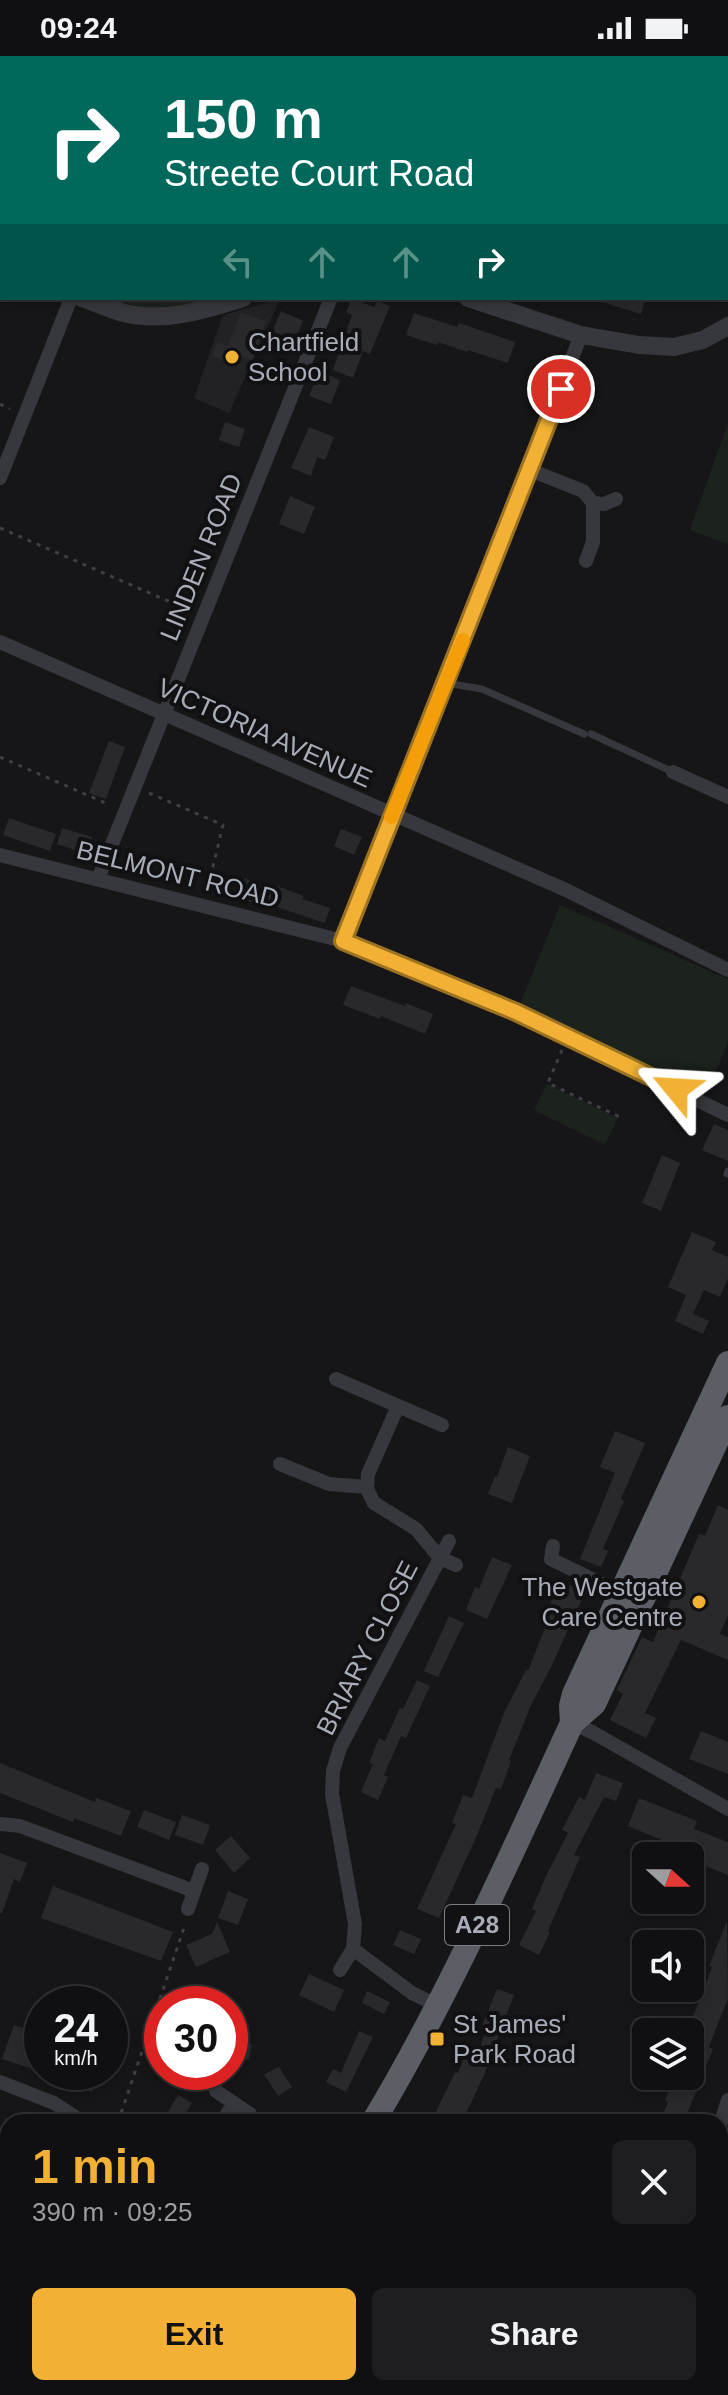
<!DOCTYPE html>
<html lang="en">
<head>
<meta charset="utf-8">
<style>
	body { margin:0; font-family:Helvetica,sans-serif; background:#1e1e20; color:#f1f3f6; height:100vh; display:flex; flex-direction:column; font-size:30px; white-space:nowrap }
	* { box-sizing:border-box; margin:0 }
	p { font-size:26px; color:#9c9d9f }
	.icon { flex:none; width:44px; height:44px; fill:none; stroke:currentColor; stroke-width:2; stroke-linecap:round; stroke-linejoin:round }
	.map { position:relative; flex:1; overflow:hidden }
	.drawer { position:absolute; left:0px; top:2058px; width:728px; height:282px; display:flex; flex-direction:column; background:#101012; border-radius:24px 24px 0 0; box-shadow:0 4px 12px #0003,0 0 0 2px #303032 }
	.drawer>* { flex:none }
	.banner { position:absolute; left:0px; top:0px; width:728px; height:244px; box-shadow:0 4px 12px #0003,0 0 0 2px #303032; background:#00695c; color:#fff; overflow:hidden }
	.needle { width:52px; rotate:111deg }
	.tools { position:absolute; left:632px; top:1786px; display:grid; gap:16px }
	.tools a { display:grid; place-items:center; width:72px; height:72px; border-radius:12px; background:#101012; box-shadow:0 4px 12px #0003,0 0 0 2px #303032; font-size:40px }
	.speed { position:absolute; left:24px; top:1930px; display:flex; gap:16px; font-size:40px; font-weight:700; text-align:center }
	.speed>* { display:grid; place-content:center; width:104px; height:104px; border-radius:50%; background:#101012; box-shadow:0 4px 12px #0003,0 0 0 2px #303032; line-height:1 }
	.speed small { font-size:20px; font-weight:400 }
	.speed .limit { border:12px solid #d22; background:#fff; color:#111 }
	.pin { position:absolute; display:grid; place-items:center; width:68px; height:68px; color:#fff; margin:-34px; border:4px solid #fff; border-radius:50%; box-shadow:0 2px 8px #0007 }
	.me { position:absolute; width:88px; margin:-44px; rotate:297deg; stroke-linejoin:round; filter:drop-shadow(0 0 6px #0008) }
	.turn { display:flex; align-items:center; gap:28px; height:168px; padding:0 32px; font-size:36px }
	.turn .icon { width:104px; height:104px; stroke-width:2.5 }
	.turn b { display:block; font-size:56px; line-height:68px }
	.lanes { display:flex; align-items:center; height:76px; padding:0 32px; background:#0003; justify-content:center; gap:40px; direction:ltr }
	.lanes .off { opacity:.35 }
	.round { display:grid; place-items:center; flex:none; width:84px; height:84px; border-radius:12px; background:#1e1e20 }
	.head { display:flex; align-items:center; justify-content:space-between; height:136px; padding:0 32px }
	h1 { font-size:48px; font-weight:700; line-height:60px; color:#f2b134 }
	.cta { display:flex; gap:16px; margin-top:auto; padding:16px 32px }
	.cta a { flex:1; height:92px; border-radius:12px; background:#f2b134; color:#111; font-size:32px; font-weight:700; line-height:92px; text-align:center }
	.cta a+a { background:#1e1e20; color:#f1f3f6 }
	.status { display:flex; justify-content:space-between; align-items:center; height:56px; padding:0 40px; background:#101012; direction:ltr }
	.status svg { height:22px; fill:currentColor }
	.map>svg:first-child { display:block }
</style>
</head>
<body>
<div class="status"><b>09:24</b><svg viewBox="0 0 49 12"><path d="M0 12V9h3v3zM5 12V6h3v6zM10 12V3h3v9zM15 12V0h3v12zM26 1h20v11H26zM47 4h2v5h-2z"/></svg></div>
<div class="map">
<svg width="728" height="2339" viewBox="0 0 728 2339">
	<rect width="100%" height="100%" fill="#161618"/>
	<path fill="#222225" d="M280 243 229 357 194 342 223 259Z"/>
	<path fill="#1c231d" d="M0 0H380L379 2H2V215L0 214Z
		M82 242H243L180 259Z
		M727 370H728V488L690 474Z
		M560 849 728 923V986L707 1036 518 953Z
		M547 1028 618 1062 605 1089 534 1054Z"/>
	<path fill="#29292c" d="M352 242 374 251 377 245 390 250 370 298 363 295 353 322 333 314 352 259 346 256Z
		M600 242H646L641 258 599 245Z
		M281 255 303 265 295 285 272 275Z
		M241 256 266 266 252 304 236 298 232 308 212 300 218 286 228 290Z
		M414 257 457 271 459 267 515 286 508 307 468 294 467 296 438 286 437 289 406 279Z
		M319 315 340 324 331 348 309 340Z
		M225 366 245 373 239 391 219 384Z
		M309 371 334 381 325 404 317 401 311 420 291 412Z
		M290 440 315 451 304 478 279 468Z
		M109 685 125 691 106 743 89 737Z
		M9 762 56 778 50 795 3 779Z
		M62 772 92 781 87 798 57 788Z
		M341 773 362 781 354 799 334 790Z
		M241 821 275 835 277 830 304 840 302 843 330 852 325 867 262 846 260 850 234 839Z
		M351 930 405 950 406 947 433 958 425 978 381 960 380 963 343 949Z
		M714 1068 728 1074V1105L702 1094Z
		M662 1099 680 1107 661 1155 642 1147Z
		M692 1176 716 1186 712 1194 728 1201V1222L720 1241 704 1234 693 1258 709 1265 703 1278 675 1265 686 1239 668 1231Z
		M615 1375 645 1387 621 1443 624 1445 603 1493 608 1495 601 1511 580 1503 615 1417 600 1411Z
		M508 1391 530 1400 512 1447 488 1438 495 1420 497 1421Z
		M718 1449 728 1454V1559L720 1578 728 1581V1604L681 1584 645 1657 656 1662 646 1682 610 1664 623 1638 617 1634 642 1581 653 1586 699 1478 705 1480Z
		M492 1501 512 1509 487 1563 466 1554 475 1531 479 1533Z
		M560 1525 585 1536 552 1609 531 1649 509 1704 511 1705 501 1733 496 1732 478 1777 439 1862 417 1853 456 1768 452 1767 463 1739 472 1742 504 1657 526 1614 528 1615 550 1559 546 1557Z
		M449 1560 464 1567 438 1621 424 1615Z
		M417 1624 430 1630 406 1682 401 1680 384 1719 388 1721 378 1744 361 1736 373 1708 369 1707 379 1682 385 1685 400 1652 403 1653Z
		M701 1675 728 1686V1718L689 1703Z
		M0 1707 95 1746 96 1742 131 1755 121 1780 74 1762 73 1766 0 1737Z
		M596 1717 623 1727 616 1745 604 1741 574 1799 580 1801 548 1875 550 1876 539 1899 519 1889 536 1855 532 1853 546 1820 568 1777 562 1774 579 1741 585 1744Z
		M639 1742 697 1765 694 1773 728 1786V1819L698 1807 701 1800 628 1770Z
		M144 1754 176 1766 169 1784 137 1771Z
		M182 1759 210 1769 203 1789 175 1779Z
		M231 1780 250 1802 234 1817 215 1794Z
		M0 1797 27 1807 20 1826 14 1823 2 1857H0Z
		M53 1830 173 1876 161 1905 41 1862Z
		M228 1835 248 1843 238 1869 218 1862Z
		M727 1865 728 1942 709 1991 713 1993 684 2066H660L668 2046 665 2044 675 2020H690V1969L712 1911 709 1910Z
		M217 1866 230 1896 196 1911 186 1889 212 1878Z
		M400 1874 421 1883 414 1898 393 1889Z
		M309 1918 344 1934 334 1956 299 1939Z
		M497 1933 514 1939 484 2019 462 2066H431L455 2016 458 2017 465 1997 476 2002 487 1972 482 1970Z
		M367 1935 390 1946 384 1958 362 1947Z
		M14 1969 42 1978V2016L2 2003Z
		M359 1975 373 1981 346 2036 326 2026 333 2013 341 2017Z
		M230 1985 252 1988 249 2004 230 2001Z
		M279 2011 292 2031 278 2040 264 2018Z
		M43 2016H100L92 2036Z
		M178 2039 192 2047 182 2064 168 2056Z"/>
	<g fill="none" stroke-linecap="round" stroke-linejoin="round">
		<path stroke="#3d3f44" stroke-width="3" stroke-dasharray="4 6" stroke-linecap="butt" d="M9 0 12 2
			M0 348 10 353
			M0 472 189 554
			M0 701 110 749
			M149 737 223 769 207 835
			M562 994 548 1027 622 1062
			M118 2066 185 1869"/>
		<path stroke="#37383d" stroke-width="7" d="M446 627 482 633 584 678
			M591 678 673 716
			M727 1118 728 1115"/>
		<path stroke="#37383d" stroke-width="14" d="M415 0 430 2
			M379 2 380 0
			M530 414 583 435 593 447V486L586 505
			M0 422 71 242
			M593 447 604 448 616 443
			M0 586 566 834 728 914
			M673 716 728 741
			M0 799 343 885 516 956 728 1059
			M98 823 331 242
			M343 885 581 279
			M336 1323 442 1369
			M398 1350 368 1418 367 1433 374 1447 416 1473 440 1502 456 1509
			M280 1408 329 1428 367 1431
			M553 1490 551 1503 620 1537
			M572 1667 592 1676 728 1753
			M0 1768 20 1770 194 1835
			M188 1853 202 1813
			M340 1914 353 1893
			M436 1949 412 1937 353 1893 355 1868 332 1738 333 1715 340 1692 449 1485
			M0 2026 54 2047 83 2066
			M216 2035 250 2058
			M222 2066 234 2047
			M720 2069 728 2044"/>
		<path stroke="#37383d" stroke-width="18" d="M0 214 2 215
			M82 242C96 247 110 253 124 257 164 267 204 254 243 242
			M468 242 581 279 639 289 674 291 703 284 728 270"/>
		<path stroke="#5b5e65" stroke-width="24" d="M572 1667 594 1648 728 1361
			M373 2066C449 1939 510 1801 572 1667L571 1650 574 1638 728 1307
			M193 2339 196 2332"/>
	</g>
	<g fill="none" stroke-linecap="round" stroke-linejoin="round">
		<g stroke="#9d7322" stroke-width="20">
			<path id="route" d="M561 333 343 885 516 956 676 1033"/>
		</g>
		<use href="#route" stroke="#f2b134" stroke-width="14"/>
		<path stroke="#f59e0b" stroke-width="14" d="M391 761 463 584"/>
	</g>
	<g fill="#f2b134" stroke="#111113" stroke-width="3">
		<circle cx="232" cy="301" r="8"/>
		<circle cx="699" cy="1546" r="8"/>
		<rect x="429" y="1975" width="16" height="16" rx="4"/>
	</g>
	<g text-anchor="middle" stroke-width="8" stroke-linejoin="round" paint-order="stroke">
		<rect fill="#111113" stroke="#7b7e86" stroke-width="2" x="445" y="1849" width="64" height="40" rx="6"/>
		<g font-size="24" font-weight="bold" fill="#a8adb8">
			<text x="477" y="1877">A28</text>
		</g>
		<g font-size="26" fill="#a8adb8" stroke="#111113" text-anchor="start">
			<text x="248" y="295">Chartfield<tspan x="248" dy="30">School</tspan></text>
			<text x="683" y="1540" text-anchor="end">The Westgate<tspan x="683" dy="30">Care Centre</tspan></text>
			<text x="453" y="1977">St James'<tspan x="453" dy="30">Park Road</tspan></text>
		</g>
		<g font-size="26" fill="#a8adb8" stroke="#111113">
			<text transform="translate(201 501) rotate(-68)" y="9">LINDEN ROAD</text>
			<text transform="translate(265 677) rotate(24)" y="9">VICTORIA AVENUE</text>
			<text transform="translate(178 818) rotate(14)" y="9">BELMONT ROAD</text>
			<text transform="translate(367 1592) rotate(-63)" y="9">BRIARY CLOSE</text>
		</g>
	</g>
</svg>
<div class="tools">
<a><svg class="needle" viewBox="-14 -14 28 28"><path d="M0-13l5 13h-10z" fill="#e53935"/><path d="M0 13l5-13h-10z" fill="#9c9d9f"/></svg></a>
<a><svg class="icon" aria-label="sound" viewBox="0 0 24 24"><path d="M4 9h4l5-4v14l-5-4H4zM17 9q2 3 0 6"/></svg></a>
<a><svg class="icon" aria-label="layers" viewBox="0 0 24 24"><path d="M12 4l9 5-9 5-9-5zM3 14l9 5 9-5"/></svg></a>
</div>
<div class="speed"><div>24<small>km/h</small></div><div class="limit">30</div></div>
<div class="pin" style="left:561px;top:333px;background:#d93025"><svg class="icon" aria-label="arrive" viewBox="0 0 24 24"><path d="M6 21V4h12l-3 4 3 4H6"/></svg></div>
<svg class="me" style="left:676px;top:1033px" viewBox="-20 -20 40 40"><path d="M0-17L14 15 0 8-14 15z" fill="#f2b134" stroke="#fff" stroke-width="4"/></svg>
<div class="banner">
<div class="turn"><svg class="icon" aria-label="right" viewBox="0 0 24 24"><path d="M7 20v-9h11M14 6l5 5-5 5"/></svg><div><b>150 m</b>Streete Court Road</div></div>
<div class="lanes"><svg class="icon off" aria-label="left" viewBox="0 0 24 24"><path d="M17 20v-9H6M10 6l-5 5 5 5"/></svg><svg class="icon off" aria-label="ahead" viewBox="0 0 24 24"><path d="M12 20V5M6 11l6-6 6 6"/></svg><svg class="icon off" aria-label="ahead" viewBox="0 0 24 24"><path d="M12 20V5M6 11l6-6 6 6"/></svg><svg class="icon" aria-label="right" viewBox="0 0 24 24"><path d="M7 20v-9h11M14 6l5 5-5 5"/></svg></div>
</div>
<section class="drawer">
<div class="head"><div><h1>1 min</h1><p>390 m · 09:25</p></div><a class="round"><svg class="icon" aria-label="close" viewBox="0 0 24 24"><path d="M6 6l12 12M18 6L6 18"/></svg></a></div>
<div class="cta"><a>Exit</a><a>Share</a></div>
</section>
</div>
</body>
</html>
